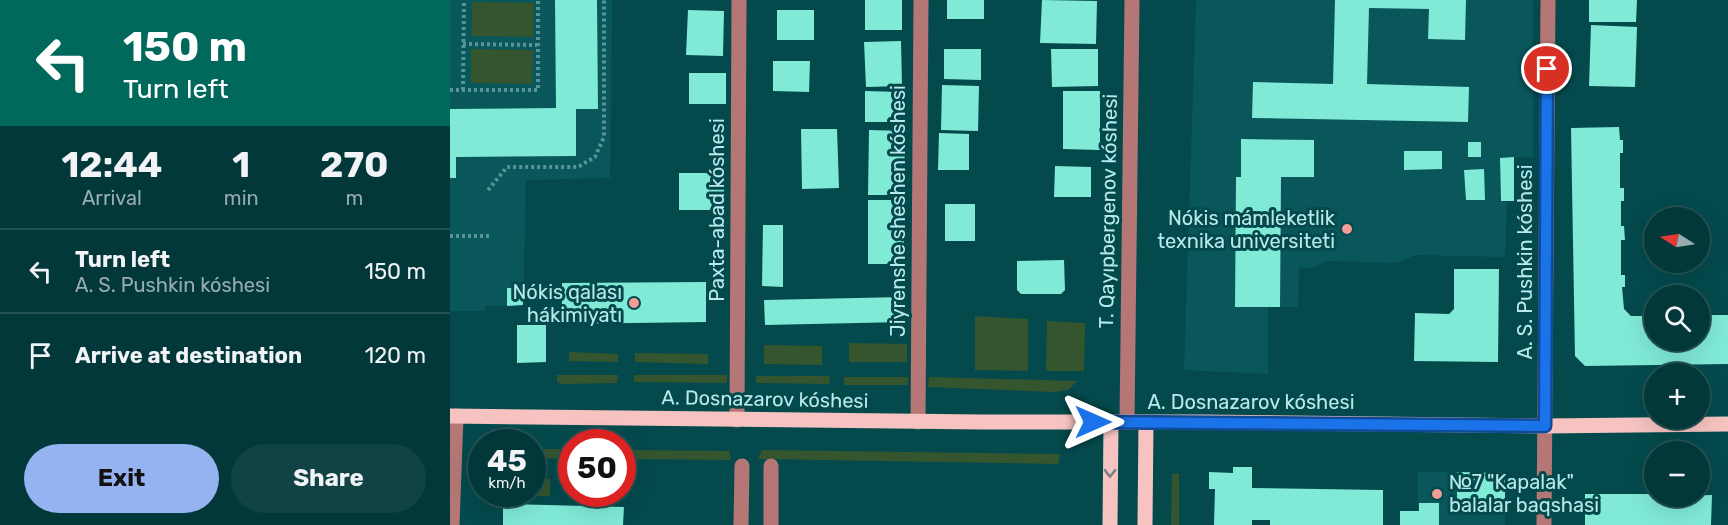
<!DOCTYPE html>
<html lang="en">
<head>
<meta charset="utf-8">
<style>
	body { margin:0; font-family:Rubik,sans-serif; background:#114345; color:#f1f3f6; height:100vh; display:flex; flex-direction:column; font-size:22px; white-space:nowrap }
	* { box-sizing:border-box; margin:0 }
	p { font-size:20px; color:#97acaf }
	.icon { flex:none; width:33px; height:33px; fill:none; stroke:currentColor; stroke-width:2; stroke-linecap:round; stroke-linejoin:round }
	.map { position:relative; flex:1; overflow:hidden }
	.panel { display:flex; flex-direction:column; background:#03383a; width:450px }
	.panel>* { flex:none }
	.hud { background:#00695c; color:#fff; overflow:hidden }
	.needle { width:39px; rotate:282deg }
	.tools { position:absolute; left:1194px; top:207px; display:grid; gap:12px }
	.tools a { display:grid; place-items:center; width:66px; height:66px; border-radius:50%; background:#03383a; box-shadow:0 6px 24px #0002,0 0 0 2px #245254; font-size:30px }
	.speed { position:absolute; left:18px; top:429px; display:flex; gap:12px; font-size:30px; font-weight:700; text-align:center }
	.speed>* { display:grid; place-content:center; width:78px; height:78px; border-radius:50%; background:#03383a; box-shadow:0 6px 24px #0002,0 0 0 2px #245254; line-height:1 }
	.speed small { font-size:15px; font-weight:400 }
	.speed .limit { border:9px solid #d22; background:#fff; color:#111 }
	.pin { position:absolute; display:grid; place-items:center; width:51px; height:51px; color:#fff; margin:-26px; border:3px solid #fff; border-radius:50%; box-shadow:0 2px 6px #0007 }
	.me { position:absolute; width:66px; margin:-33px; rotate:90deg; stroke-linejoin:round; filter:drop-shadow(0 0 4px #0008) }
	.turn { display:flex; align-items:center; gap:21px; height:126px; padding:0 24px; font-size:27px }
	.turn .icon { width:78px; height:78px; stroke-width:2.5 }
	.turn b { display:block; font-size:42px; line-height:51px }
	.eta { display:flex; justify-content:space-evenly; align-items:center; height:102px; text-align:center }
	.eta b { font-size:36px; font-weight:700; line-height:42px }
	.button { display:flex; gap:12px; margin-top:auto; padding:12px 24px }
	.button a { flex:1; height:69px; border-radius:36px; background:#95b2f1; color:#111; font-size:24px; font-weight:700; line-height:69px; text-align:center }
	.button a+a { background:#114345; color:#f1f3f6 }
	ul { padding:0; list-style:none }
	li { display:flex; align-items:center; gap:18px; height:84px; padding:0 24px; border-top:2px solid #245254 }
	li div { flex:1 }
	li b { display:block; font-size:22px }
	li em { font-style:normal }
	main { display:flex; flex:1; min-height:0 }
	.map>svg:first-child { display:block }
</style>
</head>
<body>
<main>
<section class="panel">
<div class="hud">
<div class="turn"><svg class="icon" aria-label="left" viewBox="0 0 24 24"><path d="M17 20v-9H6M10 6l-5 5 5 5"/></svg><div><b>150 m</b>Turn left</div></div>
</div>
<div class="eta">
<div><b>12:44</b><p>Arrival</p></div>
<div><b>1</b><p>min</p></div>
<div><b>270</b><p>m</p></div>
</div>
<ul>
<li><svg class="icon" aria-label="left" viewBox="0 0 24 24"><path d="M17 20v-9H6M10 6l-5 5 5 5"/></svg><div><b>Turn left</b><p>A. S. Pushkin kóshesi</p></div><em>150 m</em></li>
<li><svg class="icon" aria-label="arrive" viewBox="0 0 24 24"><path d="M6 21V4h12l-3 4 3 4H6"/></svg><div><b>Arrive at destination</b></div><em>120 m</em></li>
</ul>
<div class="button"><a>Exit</a><a>Share</a></div>
</section>
<div class="map">
<svg width="1278" height="525" viewBox="0 0 1278 525">
	<rect width="100%" height="100%" fill="#044a4d"/>
	<path fill="#09575b" d="M0 0H162L160 178 76 180 73 305 35 306V311H0Z
		M746 0H1083V157L1050 158 1051 201 1057 202 1055 257 965 255 947 263 877 261 862 268 849 267 848 307H818V374L734 370Z
		M968 472H1007V505H1055V525H968Z"/>
	<path fill="#35552f" d="M22 2 84 3 83 37 22 36Z
		M21 49 83 50 82 84 21 83Z
		M525 316 578 319V371L525 370Z
		M597 321 635 323 634 371H596Z
		M399 343 457 344V362H399Z
		M314 345 372 346V365L314 364Z
		M119 352 168 354V362L119 361Z
		M185 353 258 354V364L185 362Z
		M107 375H168L167 383 112 384 107 382Z
		M184 375H277V383L184 382Z
		M306 376H380L379 384 306 383Z
		M394 377H458V385H394Z
		M479 377 627 381 618 390 604 392 478 387Z
		M82 449H121V459L83 458Z
		M173 450 279 451 281 460 173 459Z
		M312 450 610 454 608 464 308 459Z
		M729 473V525H721L722 474Z
		M83 479H100V496H49V494H82Z"/>
	<path fill="#80ead7" d="M105 0H147L148 109H126V156L6 157V178H0V109L106 108Z
		M415 0H452V30H415Z
		M497 0H534V19H497Z
		M592 0 647 1 646 44 590 43Z
		M885 0H1016L1015 40 978 39 979 9 919 8 917 84 1019 87 1018 122 802 118 803 82 883 84Z
		M1139 0H1187L1186 22H1139Z
		M238 10 274 11 273 56 236 55Z
		M327 10H364V40H327Z
		M1141 25 1187 27 1185 87 1139 86Z
		M451 41 452 86 416 87 414 42Z
		M494 49H531V80L494 79Z
		M601 49H648V86L602 87Z
		M323 61H360L359 92 323 91Z
		M239 73H276V104H239Z
		M492 85 529 86 528 131 491 130Z
		M415 91 452 92 451 122H415Z
		M613 91H650V150L613 149Z
		M1169 127 1170 140H1173V153H1170V188H1174V201H1171V226H1174L1175 240H1171V275H1175V287H1172L1174 309 1181 316H1204V340H1250V315H1278V364L1135 366 1125 356 1121 128Z
		M351 129H387L389 188 352 189Z
		M419 130 455 131 454 195H418Z
		M489 133 519 134V170H488Z
		M791 139 864 140V177H831L830 307H785L786 177H791Z
		M1018 142H1031V157H1018Z
		M954 151H992V169L954 170Z
		M1064 157V201H1051L1050 158Z
		M605 166 641 167V197H604Z
		M1034 169 1035 200H1016L1014 170Z
		M229 173H274V210H229Z
		M418 200H454V264H418Z
		M495 204H525V241H495Z
		M313 225H333V287L312 286Z
		M614 260 615 290 611 294H571L567 290V261Z
		M1004 269H1049L1048 362 964 361 965 313 999 314 1004 309Z
		M256 282V322L112 324V283Z
		M57 288H73V305L57 306Z
		M453 297 454 322 315 325 314 300Z
		M67 325H96V362L67 363Z
		M783 467H802V488L933 490V525H820V520H802V525H764L765 489H759V472L783 473Z
		M1007 472 1055 473V505H1007Z
		M1135 494H1204V496L1262 495 1261 525H1135Z
		M969 503H989V525H950V511H969Z
		M53 504 174 507 173 525H53Z"/>
	<g fill="none" stroke-linecap="round" stroke-linejoin="round">
		<path stroke="#589497" stroke-width="4" stroke-dasharray="3 3" stroke-linecap="butt" d="M13 44 87 45
			M0 90H88V0
			M13 90 14 0
			M38 190 57 167H128L145 157 154 137V0
			M0 236H40"/>
		<path stroke="#b47775" stroke-width="15" d="M287 420 289 0
			M468 422 471 0
			M677 422 682 0
			M2 525 6 416
			M291 525 292 466
			M321 525V466
			M1094 525 1098 0"/>
		<path stroke="#f6c3c1" stroke-width="15" d="M0 416 532 422H755L1095 426 1278 424
			M660 525 661 422
			M695 525 696 422"/>
	</g>
	<defs><path id="oneway-chevron" d="M-2-3.5L2.5 0L-2 3.5" fill="none" stroke-width="1.6" stroke-linecap="round" stroke-linejoin="round" transform="scale(1.5)"/></defs>
	<use stroke="#718081" href="#oneway-chevron" transform="translate(660 473) rotate(91)"/>
	<g fill="none" stroke-linecap="round" stroke-linejoin="round">
		<g stroke="#114b97" stroke-width="15">
			<path id="route" d="M643 422 1095 426 1097 69"/>
		</g>
		<use href="#route" stroke="#1a73e8" stroke-width="10"/>
	</g>
	<g fill="#f59b9a" stroke="#044a4d" stroke-width="2">
		<circle cx="897" cy="229" r="6"/>
		<circle cx="184" cy="303" r="6"/>
		<circle cx="987" cy="494" r="6"/>
	</g>
	<g text-anchor="middle" stroke-width="6" stroke-linejoin="round" paint-order="stroke">
		<g font-size="20" fill="#b8eaed" stroke="#044a4d">
			<text transform="translate(267 210) rotate(-90)" y="7">Paxta-abad kóshesi</text>
			<text transform="translate(448 211) rotate(-90)" y="7">Jiyrenshe sheshen kóshesi</text>
			<text transform="translate(658 211) rotate(-89)" y="7">T. Qayıpbergenov kóshesi</text>
			<text transform="translate(1075 262) rotate(-90)" y="7">A. S. Pushkin kóshesi</text>
			<text transform="translate(315 399) rotate(1)" y="7">A. Dosnazarov kóshesi</text>
			<text x="801" y="409">A. Dosnazarov kóshesi</text>
		</g>
		<g font-size="20" fill="#b8eaed" stroke="#044a4d" text-anchor="end">
			<text x="885" y="225">Nókis mámleketlik<tspan x="885" dy="23">texnika universiteti</tspan></text>
			<text x="172" y="299">Nókis qalası<tspan x="172" dy="23">hákimiyatı</tspan></text>
			<text x="999" y="489" text-anchor="start">№7 "Kapalak"<tspan x="999" dy="23">balalar baqshasi</tspan></text>
		</g>
	</g>
</svg>
<div class="tools">
<a><svg class="needle" viewBox="-14 -14 28 28"><path d="M0-13l5 13h-10z" fill="#e53935"/><path d="M0 13l5-13h-10z" fill="#97acaf"/></svg></a>
<a><svg class="icon" aria-label="search" viewBox="0 0 24 24"><circle cx="10" cy="10" r="6"/><path d="M15 15l6 6"/></svg></a>
<a>+</a>
<a>−</a>
</div>
<div class="speed"><div>45<small>km/h</small></div><div class="limit">50</div></div>
<div class="pin" style="left:1097px;top:69px;background:#d93025"><svg class="icon" aria-label="arrive" viewBox="0 0 24 24"><path d="M6 21V4h12l-3 4 3 4H6"/></svg></div>
<svg class="me" style="left:643px;top:422px" viewBox="-20 -20 40 40"><path d="M0-17L14 15 0 8-14 15z" fill="#1a73e8" stroke="#fff" stroke-width="4"/></svg>
</div>
</main>
</body>
</html>
